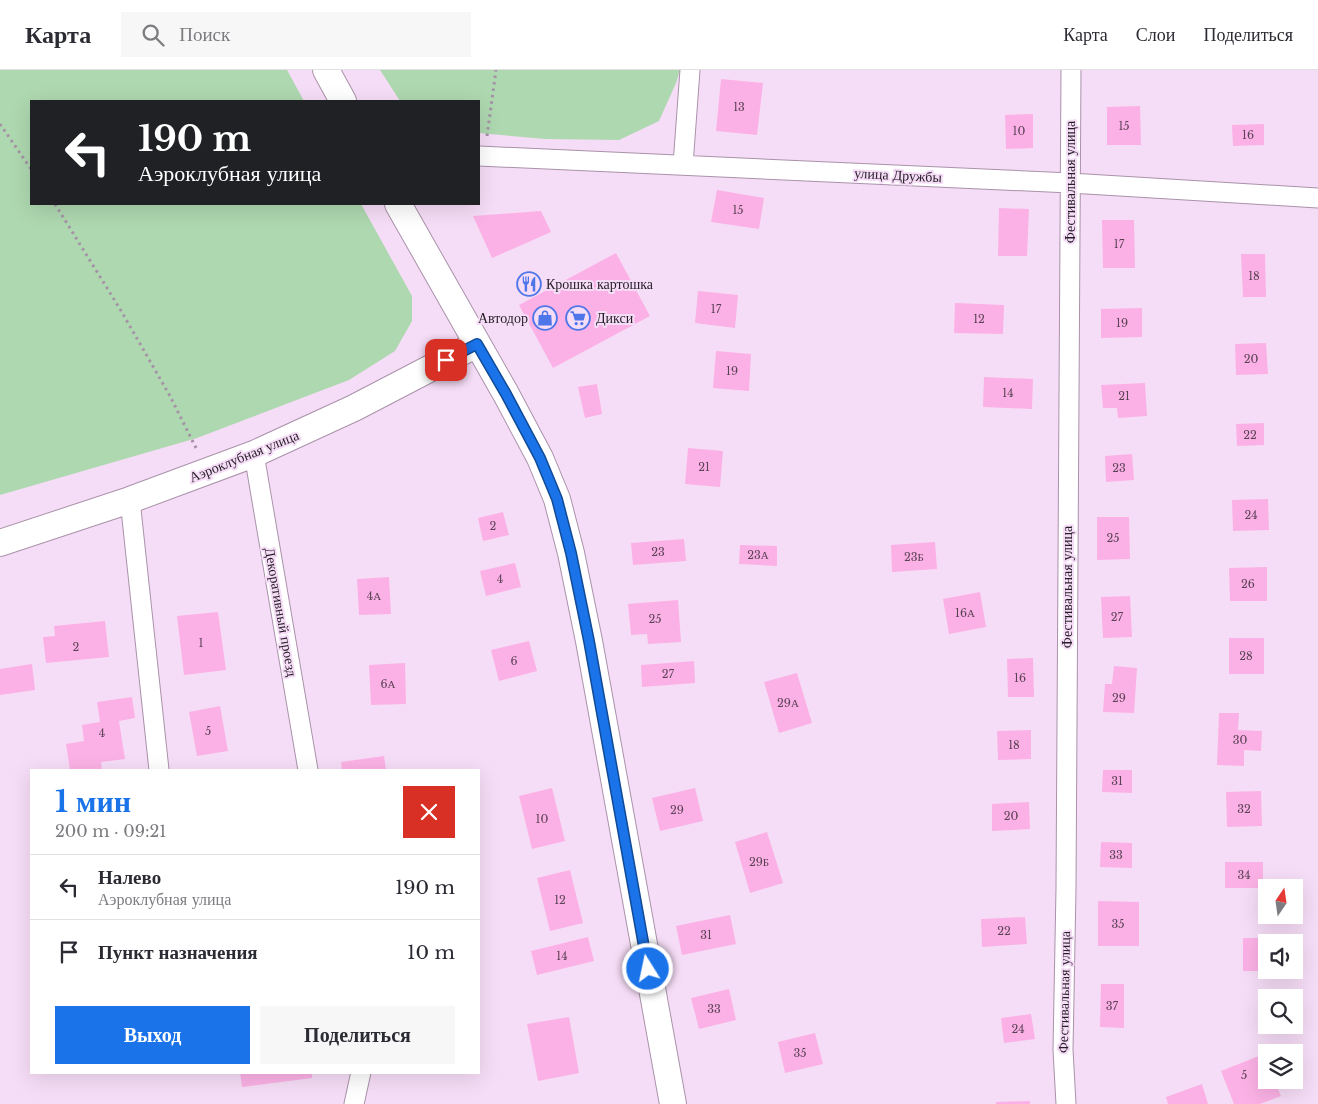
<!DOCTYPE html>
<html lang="ru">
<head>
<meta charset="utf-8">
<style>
	body { margin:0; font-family:"Libre Baskerville",serif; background:#f7f7f7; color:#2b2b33; height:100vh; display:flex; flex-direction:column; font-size:19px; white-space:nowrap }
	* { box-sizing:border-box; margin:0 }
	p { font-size:16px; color:#7c7c81 }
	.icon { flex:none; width:28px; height:28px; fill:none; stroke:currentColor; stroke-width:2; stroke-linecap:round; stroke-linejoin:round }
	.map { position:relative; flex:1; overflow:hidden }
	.panel { position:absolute; left:30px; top:699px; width:450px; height:305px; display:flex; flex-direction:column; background:#fff; border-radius:0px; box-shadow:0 5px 20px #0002 }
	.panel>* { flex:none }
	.hud { position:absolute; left:30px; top:30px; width:450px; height:105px; border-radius:0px; box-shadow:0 5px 20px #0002; background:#202124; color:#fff; overflow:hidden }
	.needle { width:32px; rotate:13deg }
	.fabs { position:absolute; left:1258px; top:809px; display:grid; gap:10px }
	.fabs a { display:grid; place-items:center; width:45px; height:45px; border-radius:0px; background:#fff; box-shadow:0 5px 20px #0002; font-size:25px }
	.pin { position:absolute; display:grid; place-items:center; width:42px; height:42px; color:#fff; margin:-21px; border-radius:10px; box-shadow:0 2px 8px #0006 }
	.me { position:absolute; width:55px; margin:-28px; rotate:350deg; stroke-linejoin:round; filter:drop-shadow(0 0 4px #0008) }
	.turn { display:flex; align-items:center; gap:18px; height:105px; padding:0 25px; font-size:22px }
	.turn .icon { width:65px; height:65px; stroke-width:2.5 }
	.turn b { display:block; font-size:35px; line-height:42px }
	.round { display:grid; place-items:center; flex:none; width:52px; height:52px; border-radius:0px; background:#f7f7f7 }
	.overview { display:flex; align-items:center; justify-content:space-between; height:85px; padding:0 25px }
	h1 { font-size:30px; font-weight:700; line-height:38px; color:#1a73e8 }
	.action { display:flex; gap:10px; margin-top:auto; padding:10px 25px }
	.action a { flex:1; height:58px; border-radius:0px; background:#1a73e8; color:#fff; font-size:20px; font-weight:700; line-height:58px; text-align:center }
	.action a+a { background:#f7f7f7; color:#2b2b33 }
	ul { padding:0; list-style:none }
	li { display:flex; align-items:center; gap:15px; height:65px; padding:0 25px; border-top:1px solid #e1e1e2 }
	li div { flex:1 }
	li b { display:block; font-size:19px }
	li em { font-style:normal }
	header { display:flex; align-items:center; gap:30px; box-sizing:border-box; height:70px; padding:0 25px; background:#fff; border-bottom:1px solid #e1e1e2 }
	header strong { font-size:24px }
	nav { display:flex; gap:28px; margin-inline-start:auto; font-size:18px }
	.search { width:350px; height:45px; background:#f7f7f7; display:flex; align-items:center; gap:12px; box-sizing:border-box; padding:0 18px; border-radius:0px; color:#7c7c81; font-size:19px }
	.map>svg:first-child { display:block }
</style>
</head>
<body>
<header>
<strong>Карта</strong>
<div class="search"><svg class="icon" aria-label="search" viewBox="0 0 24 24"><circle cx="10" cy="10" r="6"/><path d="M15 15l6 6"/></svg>Поиск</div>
<nav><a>Карта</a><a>Слои</a><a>Поделиться</a></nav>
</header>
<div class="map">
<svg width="1318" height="1034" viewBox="0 0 1318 1034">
	<rect width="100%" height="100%" fill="#f6ddf7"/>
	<path fill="#aed8b0" d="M0 0H287L304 31H31V134H361L412 226V251L395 281 349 310 197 368 0 425Z
		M380 0H680L676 13 659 51 619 70 545 69 479 63V31H400Z"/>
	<path fill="#fbb1e5" d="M721 9 763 13 757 65 716 61Z
		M1140 36 1141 75H1107V37Z
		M1033 44V78L1006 79 1005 45Z
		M1264 54V75L1233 76 1232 55Z
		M717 120 764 128 759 159 711 152Z
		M999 138 1029 139 1027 186H998Z
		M541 141 551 162 492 188 473 146Z
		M1102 150H1134L1135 198H1103Z
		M616 183 650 246 553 298 519 235Z
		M1241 184H1265L1266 227H1243Z
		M698 221 738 225 735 258 695 253Z
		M955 233 1004 235 1003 264 954 263Z
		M1142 238V267L1101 268V239Z
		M1266 273 1268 304 1236 305 1235 274Z
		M716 281 751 284 749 321 713 318Z
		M984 307 1033 309 1032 339 983 337Z
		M1145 313 1147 346 1118 348 1117 338H1103L1101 315Z
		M597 314 602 344 585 348 578 317Z
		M1264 353V375L1237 376 1236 354Z
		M688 378 723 381 720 417 685 414Z
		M1132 384 1134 410 1106 412 1105 386Z
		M1268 429 1269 460 1233 461 1232 430Z
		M503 442 509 465 483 471 478 448Z
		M1097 447H1129L1130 489 1097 490Z
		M684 469 686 491 633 495 631 473Z
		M935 472 937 499 892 502 891 475Z
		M740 475 777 476V496L739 494Z
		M515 493 521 517 486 526 480 501Z
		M1267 497V531H1230L1229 498Z
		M389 507 391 544 359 545 357 509Z
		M980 522 986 557 949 564 943 529Z
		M1130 526 1132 567 1103 568 1101 527Z
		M678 530 681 572 648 574 647 564 631 565 628 534Z
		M218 542 226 600 184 605 177 546Z
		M105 551 109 587 46 593 43 567 55 566 54 556Z
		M1229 568H1264V604H1229Z
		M529 571 537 601 499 611 491 580Z
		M1033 588 1034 627H1008L1007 589Z
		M694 591 695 613 642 617 641 595Z
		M405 593 406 634 371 635 369 595Z
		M32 594 35 620 0 625V599Z
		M1114 596 1137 598 1134 643 1103 642 1105 614H1112Z
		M797 603 812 653 779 663 764 612Z
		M132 627 135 648 119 651 125 689 101 692 102 700H70L66 674 84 671 82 655 100 652 97 632Z
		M220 636 228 681 197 686 189 642Z
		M1219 643H1239L1238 660 1262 661 1261 681 1244 680V696L1217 695Z
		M1031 660V689L998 690 997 661Z
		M384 686 386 700H342L341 692Z
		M1103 700H1132V723L1102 722Z
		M552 718 565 771 532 779 519 726Z
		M695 718 703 751 660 761 652 728Z
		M1261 721 1262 756 1227 757 1226 722Z
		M1029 732 1030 759 992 761V734Z
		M767 762 783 813 750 823 735 772Z
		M1101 772 1132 773V798L1100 797Z
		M1225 792H1263V818H1225Z
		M570 800 583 853 550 861 537 808Z
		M1098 831 1139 832V876H1098Z
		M730 845 736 874 682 885 676 856Z
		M1025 847 1027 874 982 877 981 849Z
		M588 867 594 891 537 905 531 881Z
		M1243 868H1264L1265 901H1243Z
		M1101 914H1124V958L1100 957Z
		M729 919 736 950 699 959 691 928Z
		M1031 944 1035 969 1004 973 1001 948Z
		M569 947 579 1003 538 1011 527 954Z
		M815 963 823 994 785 1003 778 972Z
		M1264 984 1266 990V1010H1274L1281 1026 1260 1034H1234L1221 1001Z
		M240 1002H312V1008L242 1017Z
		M1202 1014 1208 1034H1168L1166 1027Z
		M1030 1031V1034H996V1032Z"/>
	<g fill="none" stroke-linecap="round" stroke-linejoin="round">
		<g stroke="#a992aa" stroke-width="21">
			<path id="street" d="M479 86 1070 113 1318 128
				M683 95 690 0
				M254 384 308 700
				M130 430 159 700
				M354 1034 361 1002
				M1066 1034 1063 980 1066 818 1071 0"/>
		</g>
		<g stroke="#a992aa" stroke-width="28">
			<path id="secondary" d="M326 0 343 31
				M398 134 506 324 540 388 557 429 571 483 589 571 673 1034
				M0 473 130 430 254 384 354 338 477 274"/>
		</g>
		<path stroke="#a592a6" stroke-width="3" stroke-dasharray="2.5 4" stroke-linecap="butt" d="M0 54 31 99
			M487 66 496 0
			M55 134 120 239 170 326 196 378"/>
		<use href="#street" stroke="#fff" stroke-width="19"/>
		<use href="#secondary" stroke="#fff" stroke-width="26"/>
	</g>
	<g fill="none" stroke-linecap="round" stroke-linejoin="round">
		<g stroke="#114b97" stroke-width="12">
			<path id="route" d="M446 290 477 274 506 324 540 388 557 429 571 483 589 571 648 899"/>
		</g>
		<use href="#route" stroke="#1a73e8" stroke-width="9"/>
	</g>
	<defs>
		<g id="restaurant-ring" transform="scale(1.25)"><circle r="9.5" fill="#f6ddf7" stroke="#4e76e9" stroke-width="1.5"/><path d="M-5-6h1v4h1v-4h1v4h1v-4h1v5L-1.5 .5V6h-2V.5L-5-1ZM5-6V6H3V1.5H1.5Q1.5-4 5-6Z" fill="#4e76e9"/></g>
		<g id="shop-ring" transform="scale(1.25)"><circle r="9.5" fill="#f6ddf7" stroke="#4e76e9" stroke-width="1.5"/><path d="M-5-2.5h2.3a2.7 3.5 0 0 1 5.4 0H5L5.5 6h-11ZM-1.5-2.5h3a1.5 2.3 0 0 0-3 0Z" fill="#4e76e9"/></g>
		<g id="supermarket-ring" transform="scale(1.25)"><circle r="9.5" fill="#f6ddf7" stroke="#4e76e9" stroke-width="1.5"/><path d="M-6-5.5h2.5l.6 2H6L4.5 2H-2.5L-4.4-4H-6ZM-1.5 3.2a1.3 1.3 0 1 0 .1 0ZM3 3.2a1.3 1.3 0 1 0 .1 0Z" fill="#4e76e9"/></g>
	</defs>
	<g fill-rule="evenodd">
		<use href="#restaurant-ring" x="529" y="214"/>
		<use href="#shop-ring" x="545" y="248"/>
		<use href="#supermarket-ring" x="578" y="248"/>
	</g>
	<g text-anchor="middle" stroke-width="4" stroke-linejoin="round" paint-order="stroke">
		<g font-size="11" fill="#5a4256">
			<text x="739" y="41">13</text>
			<text x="1124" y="60">15</text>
			<text x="1019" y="65">10</text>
			<text x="1248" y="69">16</text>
			<text x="738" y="144">15</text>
			<text x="1119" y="178">17</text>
			<text x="1254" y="210">18</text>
			<text x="716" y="243">17</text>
			<text x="979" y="253">12</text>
			<text x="1122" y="257">19</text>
			<text x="1251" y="293">20</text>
			<text x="732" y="305">19</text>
			<text x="1008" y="327">14</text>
			<text x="1124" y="330">21</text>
			<text x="1250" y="369">22</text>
			<text x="704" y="401">21</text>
			<text x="1119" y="402">23</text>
			<text x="1251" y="449">24</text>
			<text x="493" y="460">2</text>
			<text x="1113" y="472">25</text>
			<text x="658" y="486">23</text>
			<text x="758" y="489">23А</text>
			<text x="914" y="491">23Б</text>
			<text x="500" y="513">4</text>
			<text x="1248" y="518">26</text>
			<text x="374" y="530">4А</text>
			<text x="965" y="547">16А</text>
			<text x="1117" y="551">27</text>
			<text x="655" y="553">25</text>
			<text x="201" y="577">1</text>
			<text x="76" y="581">2</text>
			<text x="1246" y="590">28</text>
			<text x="514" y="595">6</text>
			<text x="668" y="608">27</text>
			<text x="1020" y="612">16</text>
			<text x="388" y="618">6А</text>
			<text x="1119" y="632">29</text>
			<text x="788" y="637">29А</text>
			<text x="208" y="665">5</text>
			<text x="102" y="667">4</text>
			<text x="1240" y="674">30</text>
			<text x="1014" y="679">18</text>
			<text x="1117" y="715">31</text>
			<text x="1244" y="743">32</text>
			<text x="677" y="744">29</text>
			<text x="1011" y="750">20</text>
			<text x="542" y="753">10</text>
			<text x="1116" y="789">33</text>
			<text x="759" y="796">29Б</text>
			<text x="1244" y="809">34</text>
			<text x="560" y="834">12</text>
			<text x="1118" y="858">35</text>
			<text x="1004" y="865">22</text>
			<text x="706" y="869">31</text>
			<text x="562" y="890">14</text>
			<text x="1112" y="940">37</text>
			<text x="714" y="943">33</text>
			<text x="1018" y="963">24</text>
			<text x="800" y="987">35</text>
			<text x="1244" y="1009">5</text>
		</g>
		<g font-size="14" fill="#251d26" stroke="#f6ddf7">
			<text transform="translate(898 105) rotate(3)" y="5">улица Дружбы</text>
			<text transform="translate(1070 112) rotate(-90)" y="5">Фестивальная улица</text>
			<text transform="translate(244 386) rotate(-22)" y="5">Аэроклубная улица</text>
			<text transform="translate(1067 517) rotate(-90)" y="5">Фестивальная улица</text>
			<text transform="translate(281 542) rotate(80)" y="5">Декоративный проезд</text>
			<text transform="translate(1064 922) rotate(-89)" y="5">Фестивальная улица</text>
		</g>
		<g font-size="14" fill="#251d26" stroke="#f6ddf7" text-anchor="start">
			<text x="546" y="219">Крошка картошка</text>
			<text x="528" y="253" text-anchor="end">Автодор</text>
			<text x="596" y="253">Дикси</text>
		</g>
	</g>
</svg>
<div class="fabs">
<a><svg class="needle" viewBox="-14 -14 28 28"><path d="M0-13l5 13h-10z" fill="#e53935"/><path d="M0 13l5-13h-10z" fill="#7c7c81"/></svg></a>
<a><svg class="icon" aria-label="sound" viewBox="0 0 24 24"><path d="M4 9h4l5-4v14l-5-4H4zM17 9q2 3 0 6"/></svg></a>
<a><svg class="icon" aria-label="search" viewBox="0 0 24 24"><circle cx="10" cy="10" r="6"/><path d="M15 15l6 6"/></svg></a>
<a><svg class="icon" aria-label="layers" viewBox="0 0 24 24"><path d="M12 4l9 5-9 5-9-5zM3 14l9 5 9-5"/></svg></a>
</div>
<div class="pin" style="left:446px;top:290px;background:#d93025"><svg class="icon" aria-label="arrive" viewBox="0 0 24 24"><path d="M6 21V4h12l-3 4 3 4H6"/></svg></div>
<svg class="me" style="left:648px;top:899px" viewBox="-20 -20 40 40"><circle r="17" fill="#1a73e8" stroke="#fff" stroke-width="3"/><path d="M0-11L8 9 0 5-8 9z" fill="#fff"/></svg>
<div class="hud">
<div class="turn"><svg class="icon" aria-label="left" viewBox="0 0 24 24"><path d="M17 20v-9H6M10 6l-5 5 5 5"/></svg><div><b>190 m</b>Аэроклубная улица</div></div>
</div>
<section class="panel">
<div class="overview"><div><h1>1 мин</h1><p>200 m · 09:21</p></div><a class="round" style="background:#d93025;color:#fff"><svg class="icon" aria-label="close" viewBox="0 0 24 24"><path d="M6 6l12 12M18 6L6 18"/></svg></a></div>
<ul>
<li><svg class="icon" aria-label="left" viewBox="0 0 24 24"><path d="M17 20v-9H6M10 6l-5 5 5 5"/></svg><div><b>Налево</b><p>Аэроклубная улица</p></div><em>190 m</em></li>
<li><svg class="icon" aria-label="arrive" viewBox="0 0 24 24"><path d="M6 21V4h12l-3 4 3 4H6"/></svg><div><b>Пункт назначения</b></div><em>10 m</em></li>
</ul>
<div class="action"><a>Выход</a><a>Поделиться</a></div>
</section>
</div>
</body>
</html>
